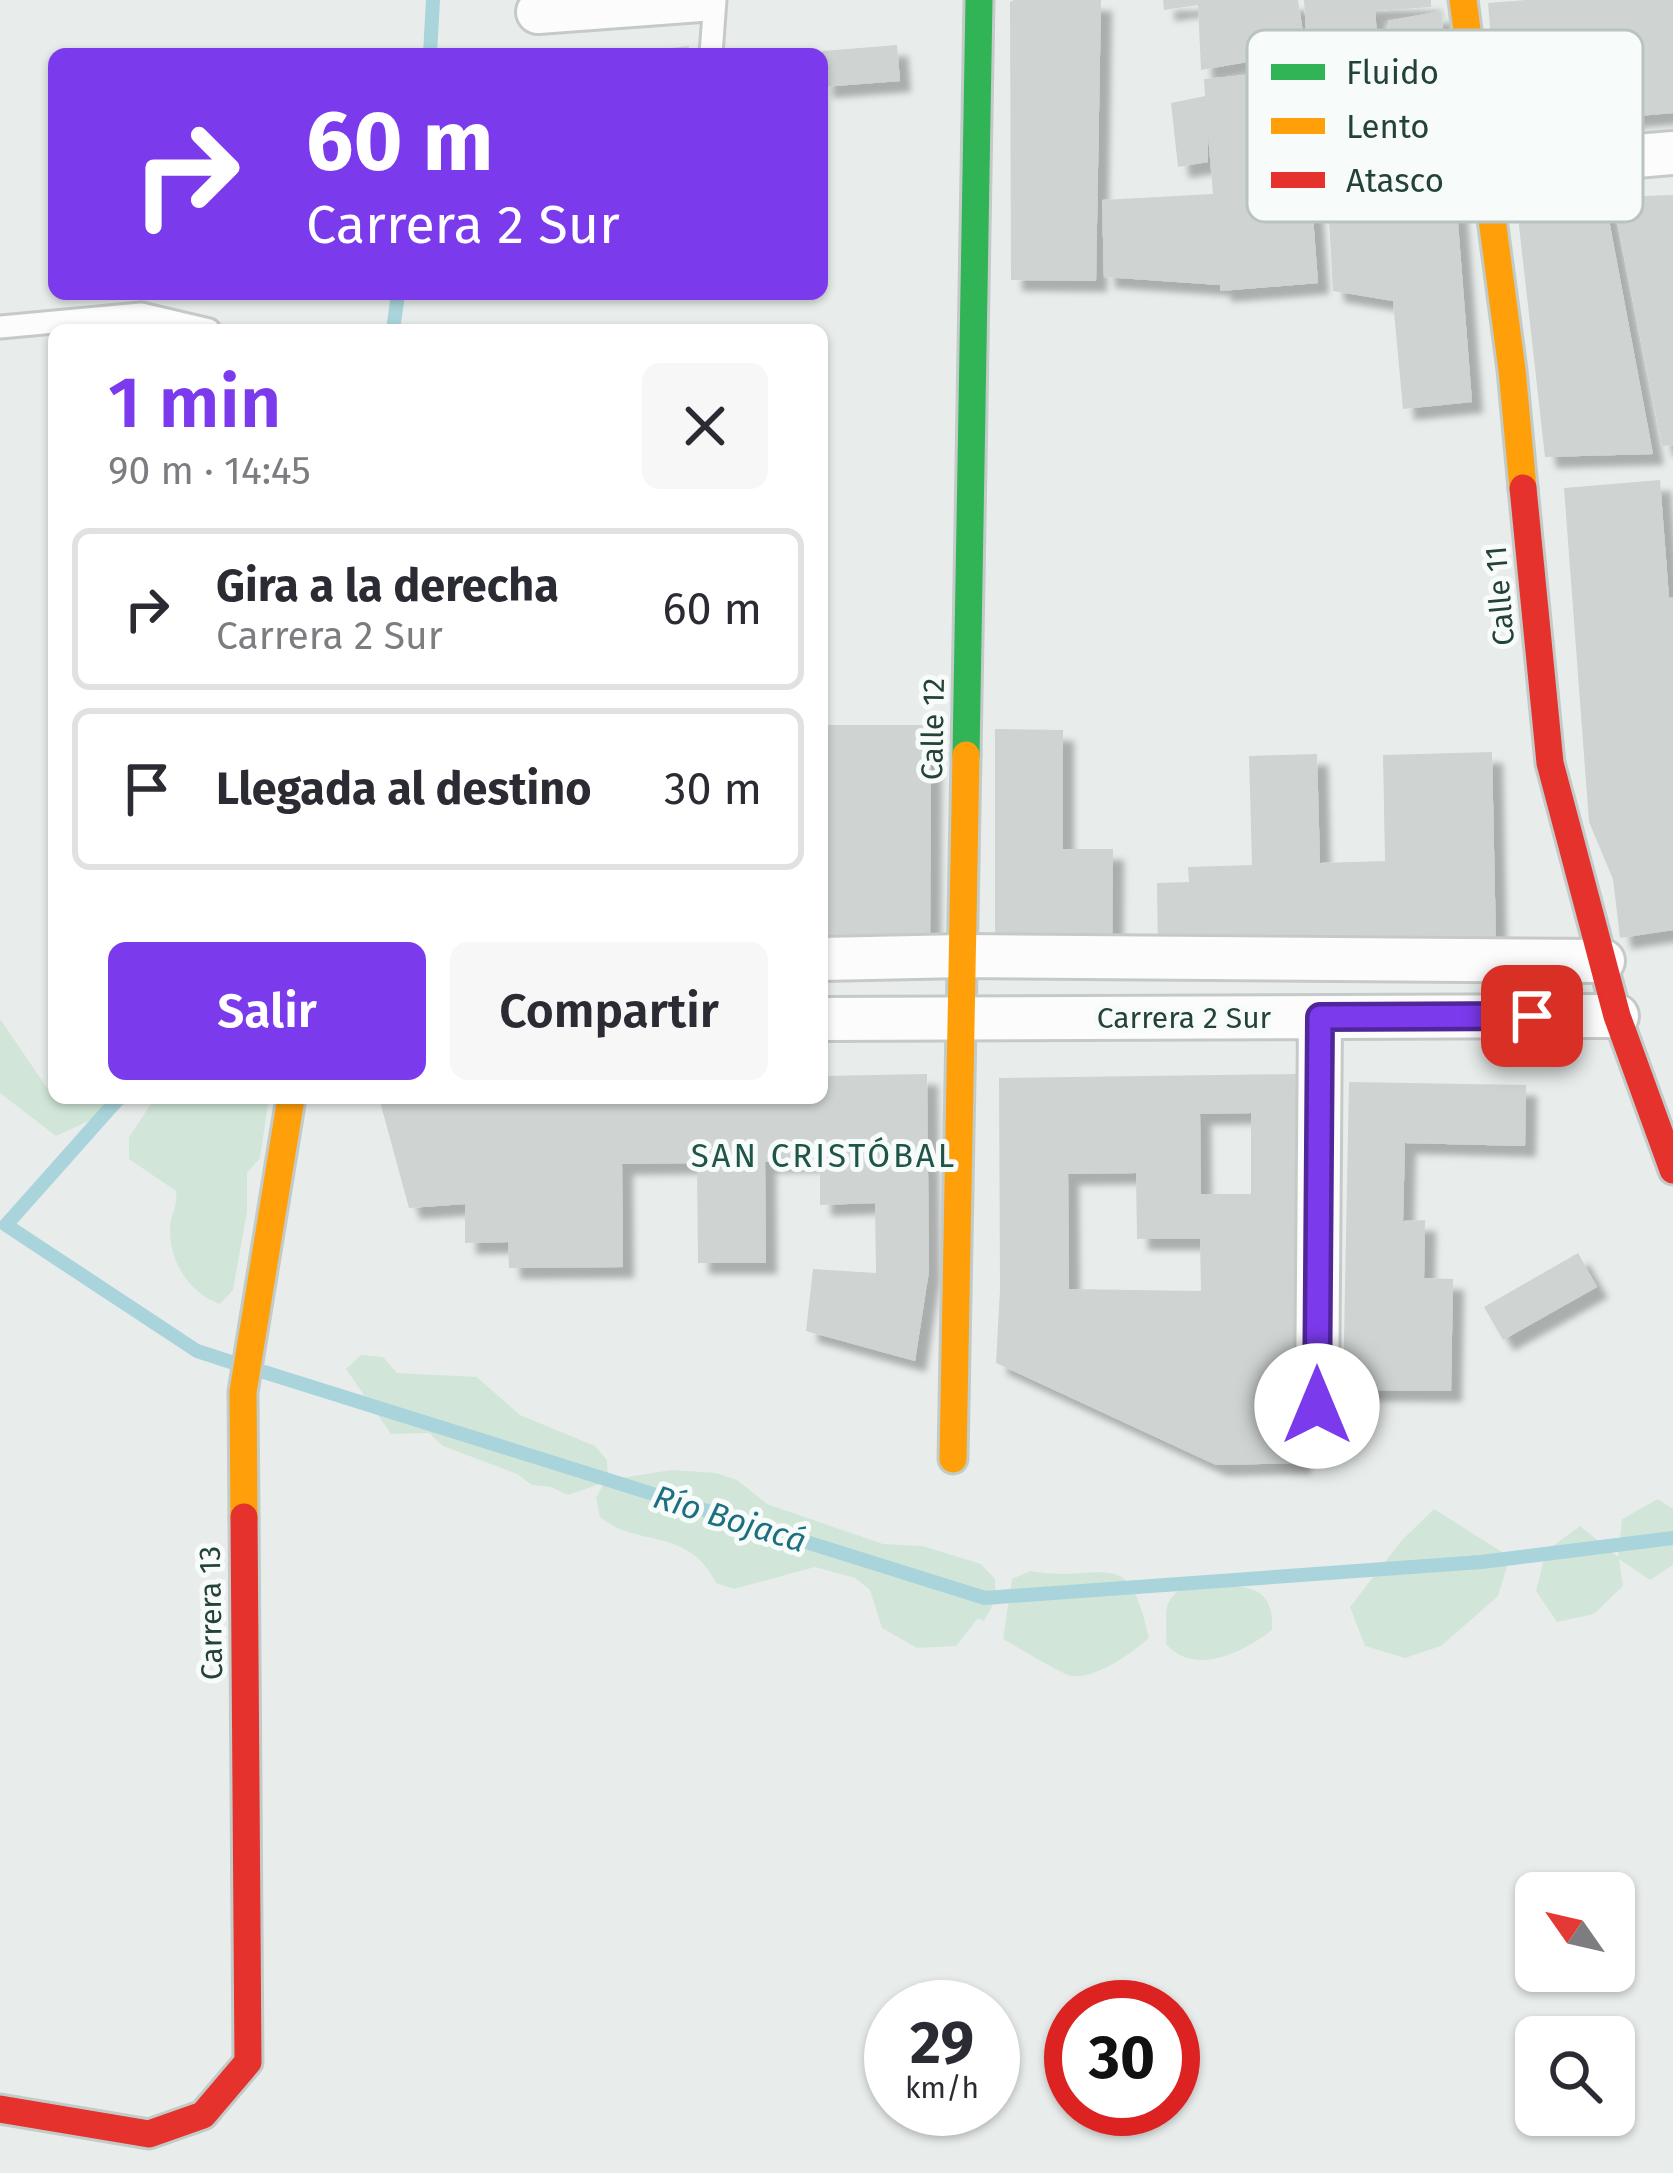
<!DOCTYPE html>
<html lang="es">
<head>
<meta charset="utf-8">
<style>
	body { margin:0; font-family:"Fira Sans",sans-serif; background:#f7f7f7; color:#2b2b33; height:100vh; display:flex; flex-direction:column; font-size:45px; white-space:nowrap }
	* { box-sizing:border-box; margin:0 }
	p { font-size:39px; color:#7c7c81 }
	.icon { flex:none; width:66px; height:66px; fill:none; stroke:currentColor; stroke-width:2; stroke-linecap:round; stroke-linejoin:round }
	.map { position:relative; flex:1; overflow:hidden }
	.drawer { position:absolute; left:48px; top:324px; width:780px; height:780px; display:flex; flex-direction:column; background:#fff; border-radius:18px; box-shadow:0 3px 9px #0004 }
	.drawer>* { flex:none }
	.guide { position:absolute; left:48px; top:48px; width:780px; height:252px; border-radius:18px; box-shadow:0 3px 9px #0004; background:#7c3aed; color:#fff; overflow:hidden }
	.needle { width:78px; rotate:304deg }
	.tools { position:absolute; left:1515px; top:1872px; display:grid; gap:24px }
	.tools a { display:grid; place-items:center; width:120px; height:120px; border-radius:18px; background:#fff; box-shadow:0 3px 9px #0004; font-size:60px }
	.speed { position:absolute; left:864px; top:1980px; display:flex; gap:24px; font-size:60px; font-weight:700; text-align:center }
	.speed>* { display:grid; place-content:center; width:156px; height:156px; border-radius:50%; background:#fff; box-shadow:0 3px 9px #0004; line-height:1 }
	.speed small { font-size:30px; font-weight:400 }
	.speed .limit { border:18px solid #d22; background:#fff; color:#111 }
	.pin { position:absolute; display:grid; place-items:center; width:102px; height:102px; color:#fff; margin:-51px; border-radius:24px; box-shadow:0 6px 18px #0006 }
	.me { position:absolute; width:132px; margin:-66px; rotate:0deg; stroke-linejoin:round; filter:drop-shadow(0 0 9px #0008) }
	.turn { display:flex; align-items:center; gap:42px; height:252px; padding:0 60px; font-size:54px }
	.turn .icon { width:156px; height:156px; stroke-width:2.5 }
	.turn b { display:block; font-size:84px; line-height:102px }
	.round { display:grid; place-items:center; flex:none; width:126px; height:126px; border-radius:18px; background:#f7f7f7 }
	.head { display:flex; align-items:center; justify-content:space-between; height:204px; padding:0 60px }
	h1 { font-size:72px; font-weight:600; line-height:90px; color:#7c3aed }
	.button { display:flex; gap:24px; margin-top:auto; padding:24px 60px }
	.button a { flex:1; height:138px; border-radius:18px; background:#7c3aed; color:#fff; font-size:48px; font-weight:600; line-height:138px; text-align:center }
	.button a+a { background:#f7f7f7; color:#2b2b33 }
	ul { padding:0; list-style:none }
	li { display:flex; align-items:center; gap:36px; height:162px; margin:0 24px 18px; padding:0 36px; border:6px solid #e1e1e2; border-radius:18px }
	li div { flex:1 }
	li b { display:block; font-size:45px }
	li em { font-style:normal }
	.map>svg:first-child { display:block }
</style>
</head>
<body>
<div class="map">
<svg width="1673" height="2173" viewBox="0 0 1673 2173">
	<defs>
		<filter id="shadow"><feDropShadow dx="11" dy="11" stdDeviation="3" flood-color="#0004"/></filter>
	</defs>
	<rect width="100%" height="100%" fill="#e8edeb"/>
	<path fill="#d1e6d8" d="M0 1019 54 1098 130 1102 56 1136 0 1093Z
		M155 1098H269L260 1158 247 1173V1212L233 1290 220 1304C190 1294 169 1262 170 1228 170 1215 178 1208 176 1191L129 1159V1137Z
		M361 1355 383 1357 397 1373 477 1377 520 1415 595 1446 607 1460 608 1480 672 1470 716 1473 737 1480 767 1504 787 1511 883 1544 923 1546 981 1564 995 1579 996 1599 984 1621 978 1618 956 1646 917 1648 882 1628 870 1590 855 1578 815 1567 734 1589 716 1583C688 1526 636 1548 600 1517L596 1498 605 1482 568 1495 551 1487 532 1485 517 1474 443 1446 429 1433 391 1434 346 1369Z
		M1658 1499 1673 1509V1565L1650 1580 1619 1559 1623 1586 1594 1614 1557 1622 1536 1591 1546 1551 1580 1526 1618 1557 1622 1519Z
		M1434 1509 1510 1557 1498 1596 1441 1646 1405 1658 1365 1646 1350 1607 1402 1540Z
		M1030 1571C1106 1584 1128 1541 1149 1638 1132 1653 1096 1679 1072 1676 1063 1675 1016 1646 1003 1639L1012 1579Z
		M1192 1583C1230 1591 1275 1573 1272 1630 1244 1652 1194 1677 1166 1644 1168 1611 1158 1600 1192 1583Z"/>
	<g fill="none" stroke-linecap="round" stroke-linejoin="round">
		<path stroke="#a9d4db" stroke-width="14" d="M430 54 433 0
			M393 330 398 294
			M119 1098 6 1225 197 1351 231 1362
			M264 1372 985 1598 1481 1562 1673 1538"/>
	</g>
	<path fill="#cfd4d2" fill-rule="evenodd" filter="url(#shadow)" d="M1014 0H1101L1096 281 1011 280 1010 2Z
		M1163 0H1298L1306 52 1201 70 1198 5 1164 10Z
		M1304 0H1431V7L1375 11 1379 55 1308 61Z
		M1526 0H1673V113L1498 128 1488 3Z
		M1441 11 1446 53 1391 54 1388 21Z
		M897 45 900 81 822 87V51Z
		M689 46 688 54H641V51Z
		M1302 70 1318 283 1220 291V285L1104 277 1102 200 1213 194 1208 134V162L1178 167 1171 103 1205 96 1204 79Z
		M1456 119 1455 185 1472 402 1403 409 1393 301 1333 291 1328 201 1358 199 1346 126Z
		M1673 195V445L1662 446 1612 197Z
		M1606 204 1653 454 1545 457 1517 208Z
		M1660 480 1669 598 1673 597V930L1620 938 1613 879 1589 822 1564 488Z
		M822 725H931L930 947 822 948Z
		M995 729 1063 730V849H1113L1112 953 995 952Z
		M1492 752 1496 944 1158 955 1157 883 1189 882 1188 867 1252 865 1249 756 1317 754 1320 863 1385 861 1383 755Z
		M927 1074 929 1271 915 1361 806 1331 813 1269 876 1273 875 1203 820 1205V1161L765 1162 766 1263H698L697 1163 622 1164 623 1267 509 1268 508 1242 465 1243V1204L409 1208 379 1098H822V1076Z
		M1299 1074 1300 1463 1216 1465 996 1363 1000 1290 999 1078ZM1251 1113V1194H1201L1200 1114ZM1136 1173 1137 1239H1200L1201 1291 1069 1289 1068 1174Z
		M1349 1082 1526 1085 1525 1146 1405 1143 1403 1221 1425 1220 1424 1278 1453 1279 1451 1391 1343 1390Z
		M1578 1253 1597 1287 1503 1340 1484 1307Z"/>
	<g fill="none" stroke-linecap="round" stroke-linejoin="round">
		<g stroke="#c5cac8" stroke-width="27">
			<path id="lane" d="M711 54 715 0
				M0 327 141 314 209 330"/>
		</g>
		<g stroke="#c5cac8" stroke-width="48">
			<path id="street" d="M538 12 700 0
				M1485 169 1673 153
				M822 959 963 956 1603 961
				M822 1019 1617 1016
				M1317 1406 1320 1017"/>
		</g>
		<g stroke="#c3cbc8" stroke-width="33">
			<path id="fast" d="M966 755 979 0"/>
		</g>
		<g stroke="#c3cbc8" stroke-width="33">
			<path id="slow" d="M1463 0 1512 370 1523 488
				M953 1459 966 755
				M244 1517 243 1392 291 1098"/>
		</g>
		<g stroke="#c3cbc8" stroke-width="33">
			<path id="jam" d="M1523 488 1550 763 1617 1016 1673 1170
				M0 2109 149 2134 203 2115 248 2062 244 1517"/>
		</g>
		<use href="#lane" stroke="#fcfcfc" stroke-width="21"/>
		<use href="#street" stroke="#fcfcfc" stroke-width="42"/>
		<use href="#fast" stroke="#30b455" stroke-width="27"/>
		<use href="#slow" stroke="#ff9f0a" stroke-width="27"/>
		<use href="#jam" stroke="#e5322d" stroke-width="27"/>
	</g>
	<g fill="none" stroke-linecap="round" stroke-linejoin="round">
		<g stroke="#51269a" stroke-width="30">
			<path id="route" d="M1317 1406 1320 1017 1532 1016"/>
		</g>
		<use href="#route" stroke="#7c3aed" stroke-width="21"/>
	</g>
	<g text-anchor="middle" stroke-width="10" stroke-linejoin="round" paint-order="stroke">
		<g font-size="30" fill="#24423a" stroke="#f7fbf9">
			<text transform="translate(1500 596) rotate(-95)" y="10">Calle 11</text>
			<text transform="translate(933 729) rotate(-89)" y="10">Calle 12</text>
			<text x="1184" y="1028">Carrera 2 Sur</text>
			<text transform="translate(211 1613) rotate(-91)" y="10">Carrera 13</text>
		</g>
		<g font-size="33" letter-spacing="3" fill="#1f5548" stroke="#f7fbf9">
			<text x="824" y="1167">SAN CRISTÓBAL</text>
		</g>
		<g font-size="33" font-style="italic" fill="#1c6f80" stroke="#f7fbf9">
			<text transform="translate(730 1518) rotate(17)" y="12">Río Bojacá</text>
		</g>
	</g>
	<rect x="1247" y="30" width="396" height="192" rx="18" fill="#f7fbf9" stroke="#b8c4c0" stroke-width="3"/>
	<rect x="1271" y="64" width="54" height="16" fill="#30b455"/>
	<rect x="1271" y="118" width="54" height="16" fill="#ff9f0a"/>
	<rect x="1271" y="172" width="54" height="16" fill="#e5322d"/>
	<g font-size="33" fill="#24423a">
		<text x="1346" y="84">Fluido</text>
		<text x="1346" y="138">Lento</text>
		<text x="1346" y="192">Atasco</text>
	</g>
</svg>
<div class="tools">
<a><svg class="needle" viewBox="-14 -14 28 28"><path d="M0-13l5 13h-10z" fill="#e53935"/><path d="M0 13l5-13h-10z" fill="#7c7c81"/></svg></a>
<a><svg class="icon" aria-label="search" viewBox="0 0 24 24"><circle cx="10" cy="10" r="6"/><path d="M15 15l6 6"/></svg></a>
</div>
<div class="speed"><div>29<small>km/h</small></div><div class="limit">30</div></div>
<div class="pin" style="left:1532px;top:1016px;background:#d93025"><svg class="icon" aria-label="arrive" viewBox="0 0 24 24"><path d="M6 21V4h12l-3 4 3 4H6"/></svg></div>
<svg class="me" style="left:1317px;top:1406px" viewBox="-20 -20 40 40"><circle r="19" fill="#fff"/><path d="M0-13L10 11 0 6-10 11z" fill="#7c3aed"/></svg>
<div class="guide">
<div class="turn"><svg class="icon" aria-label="right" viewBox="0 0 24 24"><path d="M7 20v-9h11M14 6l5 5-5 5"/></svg><div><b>60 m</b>Carrera 2 Sur</div></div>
</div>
<section class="drawer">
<div class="head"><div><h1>1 min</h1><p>90 m · 14:45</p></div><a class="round"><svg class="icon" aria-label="close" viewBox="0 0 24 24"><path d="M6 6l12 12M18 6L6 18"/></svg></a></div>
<ul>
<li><svg class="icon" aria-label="right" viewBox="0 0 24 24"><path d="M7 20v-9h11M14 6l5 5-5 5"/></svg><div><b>Gira a la derecha</b><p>Carrera 2 Sur</p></div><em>60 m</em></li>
<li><svg class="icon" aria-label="arrive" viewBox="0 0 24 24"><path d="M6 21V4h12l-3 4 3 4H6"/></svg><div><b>Llegada al destino</b></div><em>30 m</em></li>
</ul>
<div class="button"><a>Salir</a><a>Compartir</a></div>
</section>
</div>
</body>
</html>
